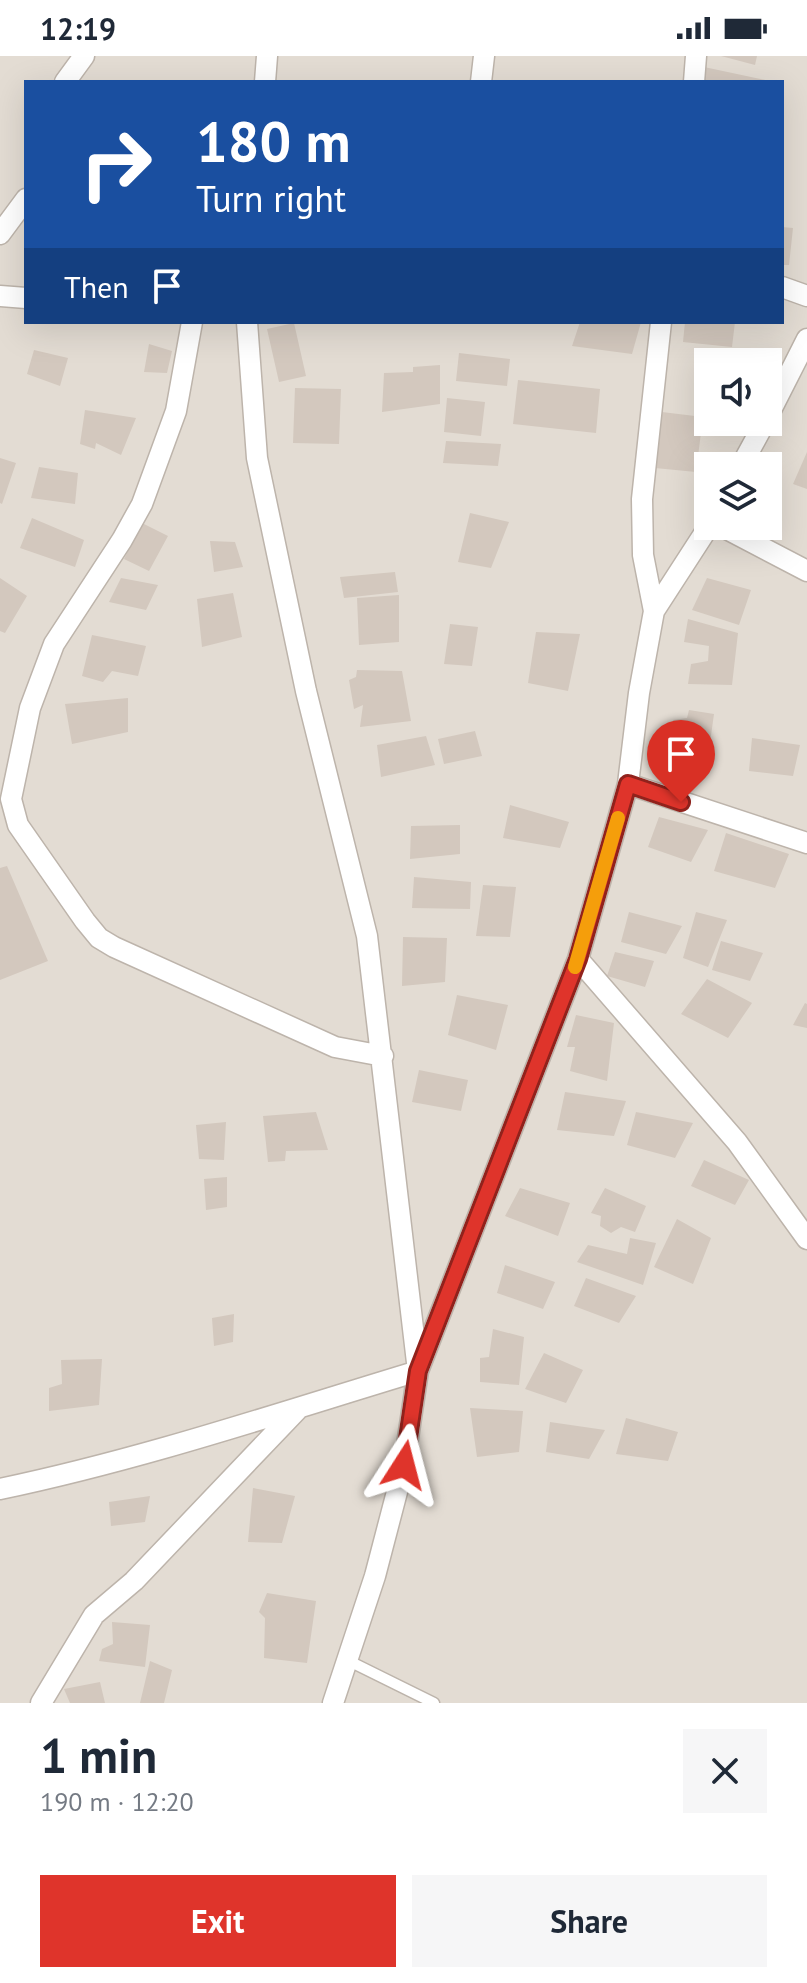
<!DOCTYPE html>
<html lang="en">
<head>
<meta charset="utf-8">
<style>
	body { margin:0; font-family:"PT Sans",sans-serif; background:#f6f6f7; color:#1f2937; height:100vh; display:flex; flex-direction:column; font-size:30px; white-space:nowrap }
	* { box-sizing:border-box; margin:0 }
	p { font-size:26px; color:#747a83 }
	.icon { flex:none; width:44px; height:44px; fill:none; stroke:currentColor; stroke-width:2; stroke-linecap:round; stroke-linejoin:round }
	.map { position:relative; height:1647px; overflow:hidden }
	.side { display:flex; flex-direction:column; background:#fff; flex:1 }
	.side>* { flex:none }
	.guide { position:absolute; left:24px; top:24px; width:760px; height:244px; border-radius:0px; box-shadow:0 8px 32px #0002; background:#1a4fa0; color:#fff; overflow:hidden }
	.controls { position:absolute; left:694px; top:292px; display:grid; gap:16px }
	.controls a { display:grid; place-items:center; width:88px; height:88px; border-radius:0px; background:#fff; box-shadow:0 8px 32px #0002; font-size:40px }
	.pin { position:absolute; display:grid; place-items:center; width:68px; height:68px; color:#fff; margin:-82px -34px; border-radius:50% 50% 50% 0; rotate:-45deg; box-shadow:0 0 8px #0007 }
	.pin .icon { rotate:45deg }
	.me { position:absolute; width:88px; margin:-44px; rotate:9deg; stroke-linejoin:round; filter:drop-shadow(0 0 6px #0008) }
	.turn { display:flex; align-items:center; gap:28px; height:168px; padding:0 40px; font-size:36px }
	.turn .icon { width:104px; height:104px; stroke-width:2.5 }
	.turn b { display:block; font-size:56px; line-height:68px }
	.then { display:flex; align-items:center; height:76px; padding:0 40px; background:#0003; gap:16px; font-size:30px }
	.round { display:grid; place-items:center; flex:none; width:84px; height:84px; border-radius:0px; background:#f6f6f7 }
	.head { display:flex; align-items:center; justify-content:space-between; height:136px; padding:0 40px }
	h1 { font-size:48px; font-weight:700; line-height:60px }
	.action { display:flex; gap:16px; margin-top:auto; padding:16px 40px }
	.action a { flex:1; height:92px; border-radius:0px; background:#df342b; color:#fff; font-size:32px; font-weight:700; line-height:92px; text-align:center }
	.action a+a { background:#f6f6f7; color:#1f2937 }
	.status { display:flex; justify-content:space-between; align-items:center; height:56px; padding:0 40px; background:#fff; direction:ltr }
	.status svg { height:22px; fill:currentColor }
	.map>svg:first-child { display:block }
</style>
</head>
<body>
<div class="status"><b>12:19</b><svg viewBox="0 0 49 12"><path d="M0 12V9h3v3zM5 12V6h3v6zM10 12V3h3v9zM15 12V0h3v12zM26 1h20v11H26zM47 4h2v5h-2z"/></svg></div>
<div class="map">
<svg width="807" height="1647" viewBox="0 0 807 1647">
	<rect width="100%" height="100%" fill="#efebe4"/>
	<path fill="#e3dcd3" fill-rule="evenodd" d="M0 0H807V1647H0ZM26 26H782V266H26ZM708 306H768V366H708ZM708 410H768V470H708Z"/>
	<path fill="#d3c8be" d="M721 0H757L755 9Z
		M704 11 770 25V26H701Z
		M782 171 793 172 789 209H782Z
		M580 266H641L632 298 572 290Z
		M685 266H735L732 291 683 286Z
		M294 267 306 320 279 326 267 273Z
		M149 288 172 295 167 317 144 316Z
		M34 294 68 302 60 330 27 318Z
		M459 297 510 303 507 330 456 325Z
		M440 309V348L382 356 384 317 413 316V311Z
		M518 324 600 333 596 377 513 368Z
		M295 332 341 333 339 388 293 387Z
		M447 342 485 346 481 380 444 376Z
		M85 354 136 362 121 399 96 387 95 393 80 388Z
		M662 356 703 361 696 416 655 412Z
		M446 385 501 388 498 410 443 407Z
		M807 396V433L793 428Z
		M0 402 16 407 2 448 0 447Z
		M39 411 78 417 75 448 31 442Z
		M470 457 509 466 491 512 458 506Z
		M32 462 84 484 75 511 20 492Z
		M142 467 168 480 149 515 124 503Z
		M210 485 235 486 243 511 214 516Z
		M395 516 398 536 344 542 340 521Z
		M0 522 27 540 5 577 0 575Z
		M121 522 158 529 146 554 109 546Z
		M707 522 751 534 739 569 692 554Z
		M233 537 242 581 202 591 197 543Z
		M399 539V586L359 589 357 542Z
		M688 563 738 577 732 629 688 628 691 608 708 605 709 590 684 586Z
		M450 568 478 571 472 610 444 608Z
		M536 576 580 578 568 635 528 627Z
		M92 579 146 590 138 620 112 615 103 626 82 620Z
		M357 614 402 615 411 665 360 671 363 649 354 653 349 624 356 621Z
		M128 642V676L72 688 65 648Z
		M689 654 714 658 705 722 674 715V707L668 702 673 664 687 662Z
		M475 675 482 700 444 708 438 683Z
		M426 680 435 709 381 721 377 689Z
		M752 682 800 689 793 720 749 715Z
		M510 749 569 766 560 792 503 782Z
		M659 761 708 774 691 806 648 791Z
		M460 769V798L410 803 411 770Z
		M726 777 789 798 775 832 714 815Z
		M7 810 48 905 0 924V812Z
		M414 821 471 826 470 853 412 852Z
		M483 829 516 831 510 881 476 880Z
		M629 856 682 870 666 898 621 886Z
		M696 856 727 864 708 911 683 902Z
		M403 881 447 882 445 926 402 930Z
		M721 885 763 897 750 925 712 914Z
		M615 896 654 905 645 931 607 920Z
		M707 923 752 947 728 982 681 958Z
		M457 939 508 949 496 994 448 979Z
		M805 947 807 948V972L793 969Z
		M576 959 614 967 607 1025 570 1015 575 991H567Z
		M419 1014 468 1024 461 1055 412 1046Z
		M565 1036 626 1045 614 1080 557 1074Z
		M316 1056 328 1094 286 1095 285 1105 268 1106 263 1060Z
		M636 1056 693 1067 675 1102 627 1089Z
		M226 1066 224 1104 199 1103 196 1069Z
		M704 1104 749 1124 735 1149 691 1130Z
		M227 1121V1151L206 1154 204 1123Z
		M520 1132 570 1147 558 1180 505 1160Z
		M605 1132 646 1150 635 1176 621 1171 611 1177 600 1170 601 1160 591 1157Z
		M677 1163 711 1182 693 1228 654 1211Z
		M630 1182 656 1187 643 1229 577 1206 588 1189 627 1198Z
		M505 1209 555 1226 543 1253 497 1237Z
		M586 1222 636 1240 619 1267 574 1250Z
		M234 1258 233 1286 214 1290 212 1262Z
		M493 1273 524 1281 519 1329 480 1326V1302L489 1301Z
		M544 1297 583 1314 566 1347 525 1333Z
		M102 1303 99 1349 49 1355V1332L62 1328 61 1304Z
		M470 1352 523 1355 519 1396 477 1401Z
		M626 1362 678 1376 668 1405 616 1398Z
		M550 1366 605 1374 589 1403 546 1396Z
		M253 1432 295 1440 282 1487 248 1486Z
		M150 1440 145 1466 111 1470 109 1446Z
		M267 1537 316 1545 307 1607 264 1602 265 1562 259 1556Z
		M112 1566 150 1569 145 1611 99 1605 102 1593 113 1588Z
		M150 1605 172 1614 164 1647H140Z
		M100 1626 105 1647H70L64 1633Z"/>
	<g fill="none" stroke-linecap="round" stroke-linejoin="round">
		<g stroke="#bdb4ab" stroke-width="13">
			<path id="service" d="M347 1604 434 1647"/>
		</g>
		<g stroke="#bdb4ab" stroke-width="23">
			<path id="minor" d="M65 26 84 0
				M265 26 267 0
				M481 26 484 0
				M694 26 696 0
				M0 178 26 143
				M782 231 807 240
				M0 240 26 242
				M192 266 176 355 142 448 122 484 54 588 30 652 11 743 18 769 85 865 99 882 114 891 335 991 383 1000
				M247 266 257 402 306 635 367 880 418 1315 404 1409 375 1520 333 1647
				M768 360 807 283
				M741 410 765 366
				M721 470 807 515
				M654 555 643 499 642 443 661 266
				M628 728 807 787
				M578 903 737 1086 807 1183
				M0 1433C143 1403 279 1357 418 1315L578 903 628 728 639 637 654 555 709 470
				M41 1647 94 1559 134 1525 297 1354"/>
		</g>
		<use href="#service" stroke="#fff" stroke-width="10"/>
		<use href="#minor" stroke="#fff" stroke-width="20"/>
	</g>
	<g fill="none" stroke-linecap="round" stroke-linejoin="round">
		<g stroke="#91221c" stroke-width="20">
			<path id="route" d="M404 1409 418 1315 578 903 628 728 681 746"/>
		</g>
		<use href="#route" stroke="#df342b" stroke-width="14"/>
		<path stroke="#f59e0b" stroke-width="14" d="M575 911 618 762"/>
	</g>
</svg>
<div class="controls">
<a><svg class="icon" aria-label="sound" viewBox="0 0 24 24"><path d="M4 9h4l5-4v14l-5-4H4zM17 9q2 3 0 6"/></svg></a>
<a><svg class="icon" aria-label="layers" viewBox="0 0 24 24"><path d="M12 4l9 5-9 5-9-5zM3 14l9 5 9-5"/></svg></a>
</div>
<div class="pin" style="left:681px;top:746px;background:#d93025"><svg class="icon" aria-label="arrive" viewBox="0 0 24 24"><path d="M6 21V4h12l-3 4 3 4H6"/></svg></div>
<svg class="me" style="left:404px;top:1409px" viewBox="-20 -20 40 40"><path d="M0-17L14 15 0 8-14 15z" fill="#df342b" stroke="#fff" stroke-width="4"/></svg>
<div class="guide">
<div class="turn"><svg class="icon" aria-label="right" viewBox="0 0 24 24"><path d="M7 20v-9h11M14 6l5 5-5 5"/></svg><div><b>180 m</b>Turn right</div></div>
<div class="then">Then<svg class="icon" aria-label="arrive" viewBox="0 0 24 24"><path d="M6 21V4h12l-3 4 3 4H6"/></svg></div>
</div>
</div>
<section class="side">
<div class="head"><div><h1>1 min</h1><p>190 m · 12:20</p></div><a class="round"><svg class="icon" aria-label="close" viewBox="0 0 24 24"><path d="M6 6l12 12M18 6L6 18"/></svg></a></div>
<div class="action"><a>Exit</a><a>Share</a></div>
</section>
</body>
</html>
